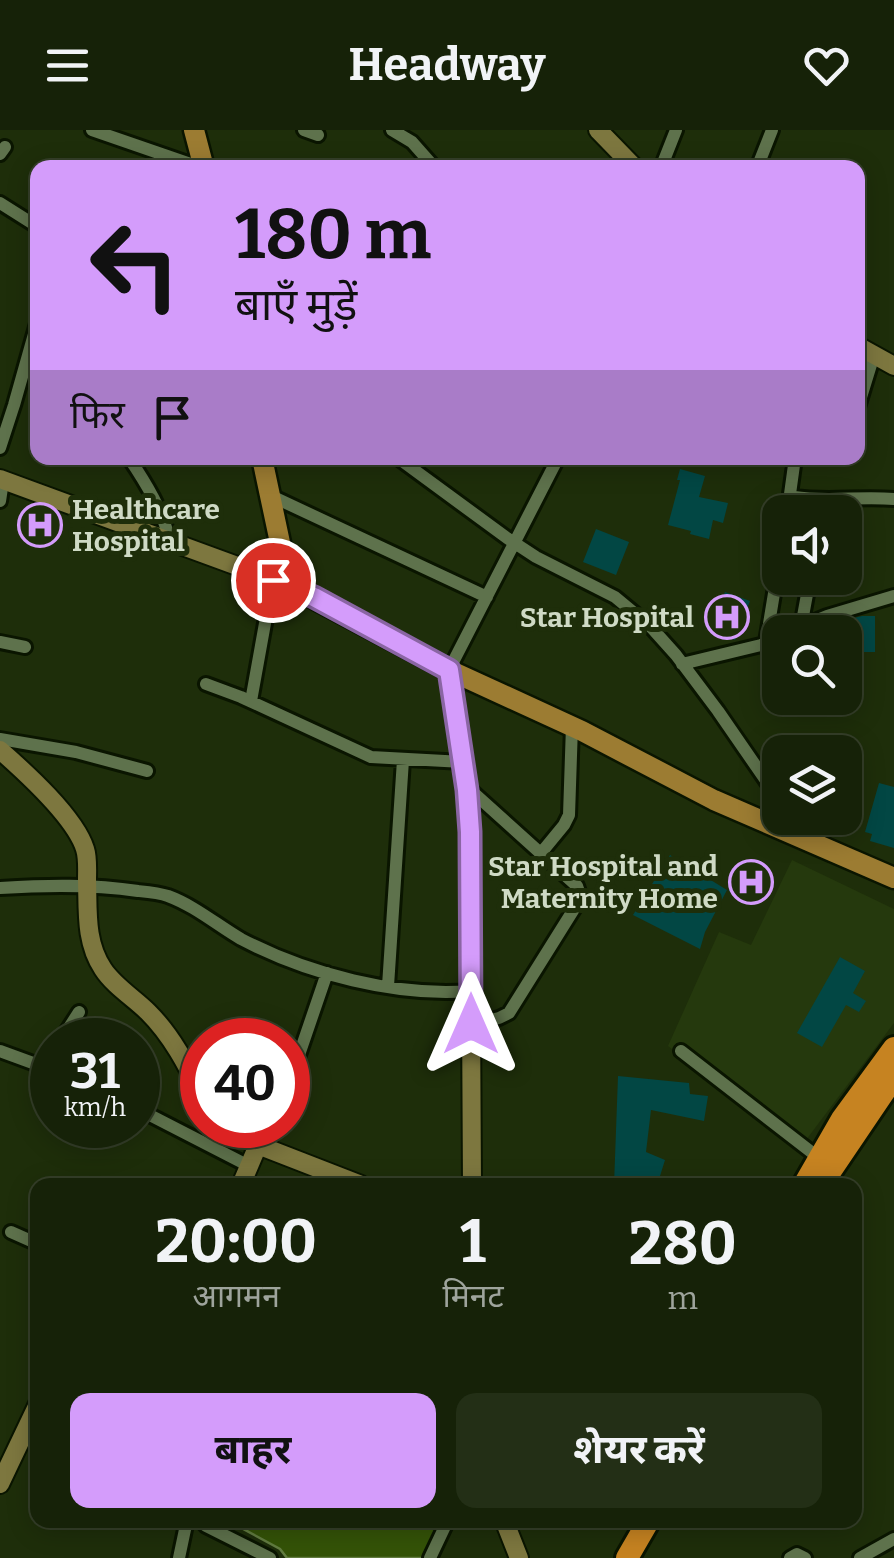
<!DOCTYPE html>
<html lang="hi">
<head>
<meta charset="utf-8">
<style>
	body { margin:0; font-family:Bitter,"Noto Sans Devanagari",serif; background:#232f16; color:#f1f3f6; height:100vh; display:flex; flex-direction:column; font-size:38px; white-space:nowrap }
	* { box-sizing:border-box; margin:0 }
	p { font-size:32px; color:#9ea49c }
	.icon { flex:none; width:55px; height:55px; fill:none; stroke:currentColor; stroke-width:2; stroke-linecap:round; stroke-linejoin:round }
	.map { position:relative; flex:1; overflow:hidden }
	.sheet { position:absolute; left:30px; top:1048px; width:832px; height:350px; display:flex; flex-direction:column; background:#162208; border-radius:20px; box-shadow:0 5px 25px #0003,0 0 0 2px #353f29 }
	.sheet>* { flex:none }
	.top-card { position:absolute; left:30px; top:30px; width:835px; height:305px; border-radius:20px; box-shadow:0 5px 25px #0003,0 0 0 2px #353f29; background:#d49cfb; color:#111; overflow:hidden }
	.fabs { position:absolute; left:762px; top:365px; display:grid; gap:20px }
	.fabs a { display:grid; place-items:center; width:100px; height:100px; border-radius:20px; background:#162208; box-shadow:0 5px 25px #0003,0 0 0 2px #353f29; font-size:50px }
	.speed { position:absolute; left:30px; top:888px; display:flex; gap:20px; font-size:50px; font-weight:700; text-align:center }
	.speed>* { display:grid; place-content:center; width:130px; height:130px; border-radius:50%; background:#162208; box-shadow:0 5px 25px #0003,0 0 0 2px #353f29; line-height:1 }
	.speed small { font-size:25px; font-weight:400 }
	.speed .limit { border:15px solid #d22; background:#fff; color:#111 }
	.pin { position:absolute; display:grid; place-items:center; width:85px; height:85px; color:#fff; margin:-42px; border:5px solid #fff; border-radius:50%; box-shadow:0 2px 10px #0007 }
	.me { position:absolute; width:110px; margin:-55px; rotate:0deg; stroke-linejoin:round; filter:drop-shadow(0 0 8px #0008) }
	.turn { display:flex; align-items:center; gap:35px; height:210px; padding:0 40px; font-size:45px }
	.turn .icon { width:130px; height:130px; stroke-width:2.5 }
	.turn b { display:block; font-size:70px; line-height:85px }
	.then { display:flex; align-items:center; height:95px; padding:0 40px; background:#0003; gap:20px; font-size:38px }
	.eta { display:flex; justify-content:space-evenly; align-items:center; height:170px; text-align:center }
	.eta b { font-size:60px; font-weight:700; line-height:70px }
	.cta { display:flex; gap:20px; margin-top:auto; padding:20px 40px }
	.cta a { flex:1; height:115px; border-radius:20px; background:#d49cfb; color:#111; font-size:40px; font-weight:700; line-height:115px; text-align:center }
	.cta a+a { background:#232f16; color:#f1f3f6 }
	header { display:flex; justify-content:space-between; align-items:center; height:130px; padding:0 40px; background:#162208; font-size:45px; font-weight:700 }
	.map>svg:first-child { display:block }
</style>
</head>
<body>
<header><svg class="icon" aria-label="menu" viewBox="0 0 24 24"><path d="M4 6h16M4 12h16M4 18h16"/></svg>Headway<svg class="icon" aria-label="heart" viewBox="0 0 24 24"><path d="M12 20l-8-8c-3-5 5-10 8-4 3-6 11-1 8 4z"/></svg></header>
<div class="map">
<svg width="894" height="1428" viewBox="0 0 894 1428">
	<rect width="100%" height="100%" fill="#1e2e0a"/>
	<path fill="#25390d" d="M792 730 894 779V893L800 1018 668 916 719 802 751 815Z"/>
	<path fill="#345307" stroke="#627c40" stroke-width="2.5" d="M237 1390H439L423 1428H287L280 1419 236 1395Z"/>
	<path fill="#024744" d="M680 339 705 346 699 367 728 373 723 393 713 390 709 409 690 404 691 401 668 395 680 350H677Z
		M39 379 51 385 38 413 26 407Z
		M596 399 629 412 616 445 583 432Z
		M725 462 750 471 735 510 710 501Z
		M862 486H875V522H854V488Z
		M879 653 894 657V718L870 711 872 704 865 702Z
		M670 725 727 760 705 802 700 819 633 785Z
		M747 731 767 743 750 773 729 761Z
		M840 827 865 841 853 863 866 871 859 882 846 875 822 917 797 903Z
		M618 946 689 953 690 964 708 966 704 991 651 980 646 1022 665 1030 660 1046 633 1048V1055H614Z"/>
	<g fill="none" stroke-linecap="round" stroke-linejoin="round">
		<g stroke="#0a1500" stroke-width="18">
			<path id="street" d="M92 0 202 38
				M304 0 318 5
				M392 0 412 12 435 38
				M0 24 5 17
				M661 38 676 0
				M757 38 772 0
				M0 73 38 97
				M858 277 874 225
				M0 318 14 275 38 190
				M129 328C146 353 163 381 170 412
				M398 328 507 408 536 427 615 467 650 496 676 525 718 581 780 671
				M789 328 794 335 790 364 794 367C827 372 861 366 894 369
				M269 365 487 467
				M0 371 3 351
				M801 497 810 448
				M788 502 827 486 894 466
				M0 512 25 517
				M766 512 780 427
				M682 534 761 515 780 506
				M449 540 558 328
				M206 554 241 567 371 627 463 632
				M251 571 273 449
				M0 609 76 622 147 641
				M466 656 577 756 580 765 579 771 509 883 499 888 471 894
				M541 723 564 695 569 685 572 596
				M0 758C47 755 92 754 138 761 148 762 159 763 168 766 195 776 217 795 241 809 308 844 396 867 471 861
				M388 856 403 630
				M61 910 79 882
				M0 921 52 940
				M681 921 819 1028
				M288 957 327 843
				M138 979 249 1036
				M11 1102 38 1114
				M200 1390 206 1396 270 1428
				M179 1428 187 1390
				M430 1428 448 1390
				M790 1428 797 1424 805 1428
				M860 1428 894 1409"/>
		</g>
		<g stroke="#0a1500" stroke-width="22">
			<path id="secondary" d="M598 0 635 38
				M858 216 894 236
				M0 349 289 455
				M449 540 467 660 470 702 472 1055
				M0 620C25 642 75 687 85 719 88 728 87 740 87 750 88 781 85 812 103 839 114 856 134 868 148 882 172 906 187 935 202 966
				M258 1015 361 1055
				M241 1055 258 1015 257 995
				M0 1354 38 1274
				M504 1390 519 1428"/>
		</g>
		<g stroke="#0a1500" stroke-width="25">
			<path id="primary" d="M194 0 204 38
				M262 328 289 455 449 540 582 601 714 670 894 748"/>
		</g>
		<g stroke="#0a1500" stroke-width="28">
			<path id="highway" d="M804 1055 842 989 894 918
				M821 1055 894 947
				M627 1428 649 1390"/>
		</g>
		<use href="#street" stroke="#5e724c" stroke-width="12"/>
		<use href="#secondary" stroke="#7d773f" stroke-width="18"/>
		<use href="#primary" stroke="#9c7c32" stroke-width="20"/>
		<use href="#highway" stroke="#c68321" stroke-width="22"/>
	</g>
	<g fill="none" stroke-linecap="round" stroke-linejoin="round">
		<g stroke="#8a65a3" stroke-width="25">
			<path id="route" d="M273 450 314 467 449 540 467 660 470 702 471 894"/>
		</g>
		<use href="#route" stroke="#d49cfb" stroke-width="18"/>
	</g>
	<defs>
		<g id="hospital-ring" transform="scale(2.25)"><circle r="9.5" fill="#1e2e0a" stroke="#d49cfb" stroke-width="1.5"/><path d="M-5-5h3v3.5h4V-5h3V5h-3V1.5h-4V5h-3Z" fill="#d49cfb"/></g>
	</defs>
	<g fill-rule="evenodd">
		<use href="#hospital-ring" x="40" y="395"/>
		<use href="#hospital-ring" x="727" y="487"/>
		<use href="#hospital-ring" x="751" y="752"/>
	</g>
	<g text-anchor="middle" stroke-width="10" stroke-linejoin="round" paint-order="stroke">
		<g font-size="28" font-weight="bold" fill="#cfdac5" stroke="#1e2e0a" text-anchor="end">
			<text x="72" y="389" text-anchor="start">Healthcare<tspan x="72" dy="32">Hospital</tspan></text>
			<text x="694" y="497">Star Hospital</text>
			<text x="718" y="746">Star Hospital and<tspan x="718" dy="32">Maternity Home</tspan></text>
		</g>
	</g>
</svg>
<div class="fabs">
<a><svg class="icon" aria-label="sound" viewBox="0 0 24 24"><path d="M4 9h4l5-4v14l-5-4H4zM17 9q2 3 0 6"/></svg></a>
<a><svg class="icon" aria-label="search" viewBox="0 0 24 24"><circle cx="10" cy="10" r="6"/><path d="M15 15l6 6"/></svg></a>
<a><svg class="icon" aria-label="layers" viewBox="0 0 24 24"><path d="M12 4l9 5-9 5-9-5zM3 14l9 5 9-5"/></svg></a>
</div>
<div class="speed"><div>31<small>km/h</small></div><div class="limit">40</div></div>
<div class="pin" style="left:273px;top:450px;background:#d93025"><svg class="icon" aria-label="arrive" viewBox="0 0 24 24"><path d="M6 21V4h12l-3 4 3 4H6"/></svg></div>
<svg class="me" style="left:471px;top:894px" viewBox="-20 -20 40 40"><path d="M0-17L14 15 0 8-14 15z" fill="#d49cfb" stroke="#fff" stroke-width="4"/></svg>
<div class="top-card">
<div class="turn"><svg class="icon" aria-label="left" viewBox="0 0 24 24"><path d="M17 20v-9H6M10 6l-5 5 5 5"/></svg><div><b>180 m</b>बाएँ मुड़ें</div></div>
<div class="then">फिर<svg class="icon" aria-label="arrive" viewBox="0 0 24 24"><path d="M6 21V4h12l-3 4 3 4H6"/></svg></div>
</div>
<section class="sheet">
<div class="eta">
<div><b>20:00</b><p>आगमन</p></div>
<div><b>1</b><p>मिनट</p></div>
<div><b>280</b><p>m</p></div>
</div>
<div class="cta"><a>बाहर</a><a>शेयर करें</a></div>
</section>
</div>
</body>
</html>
